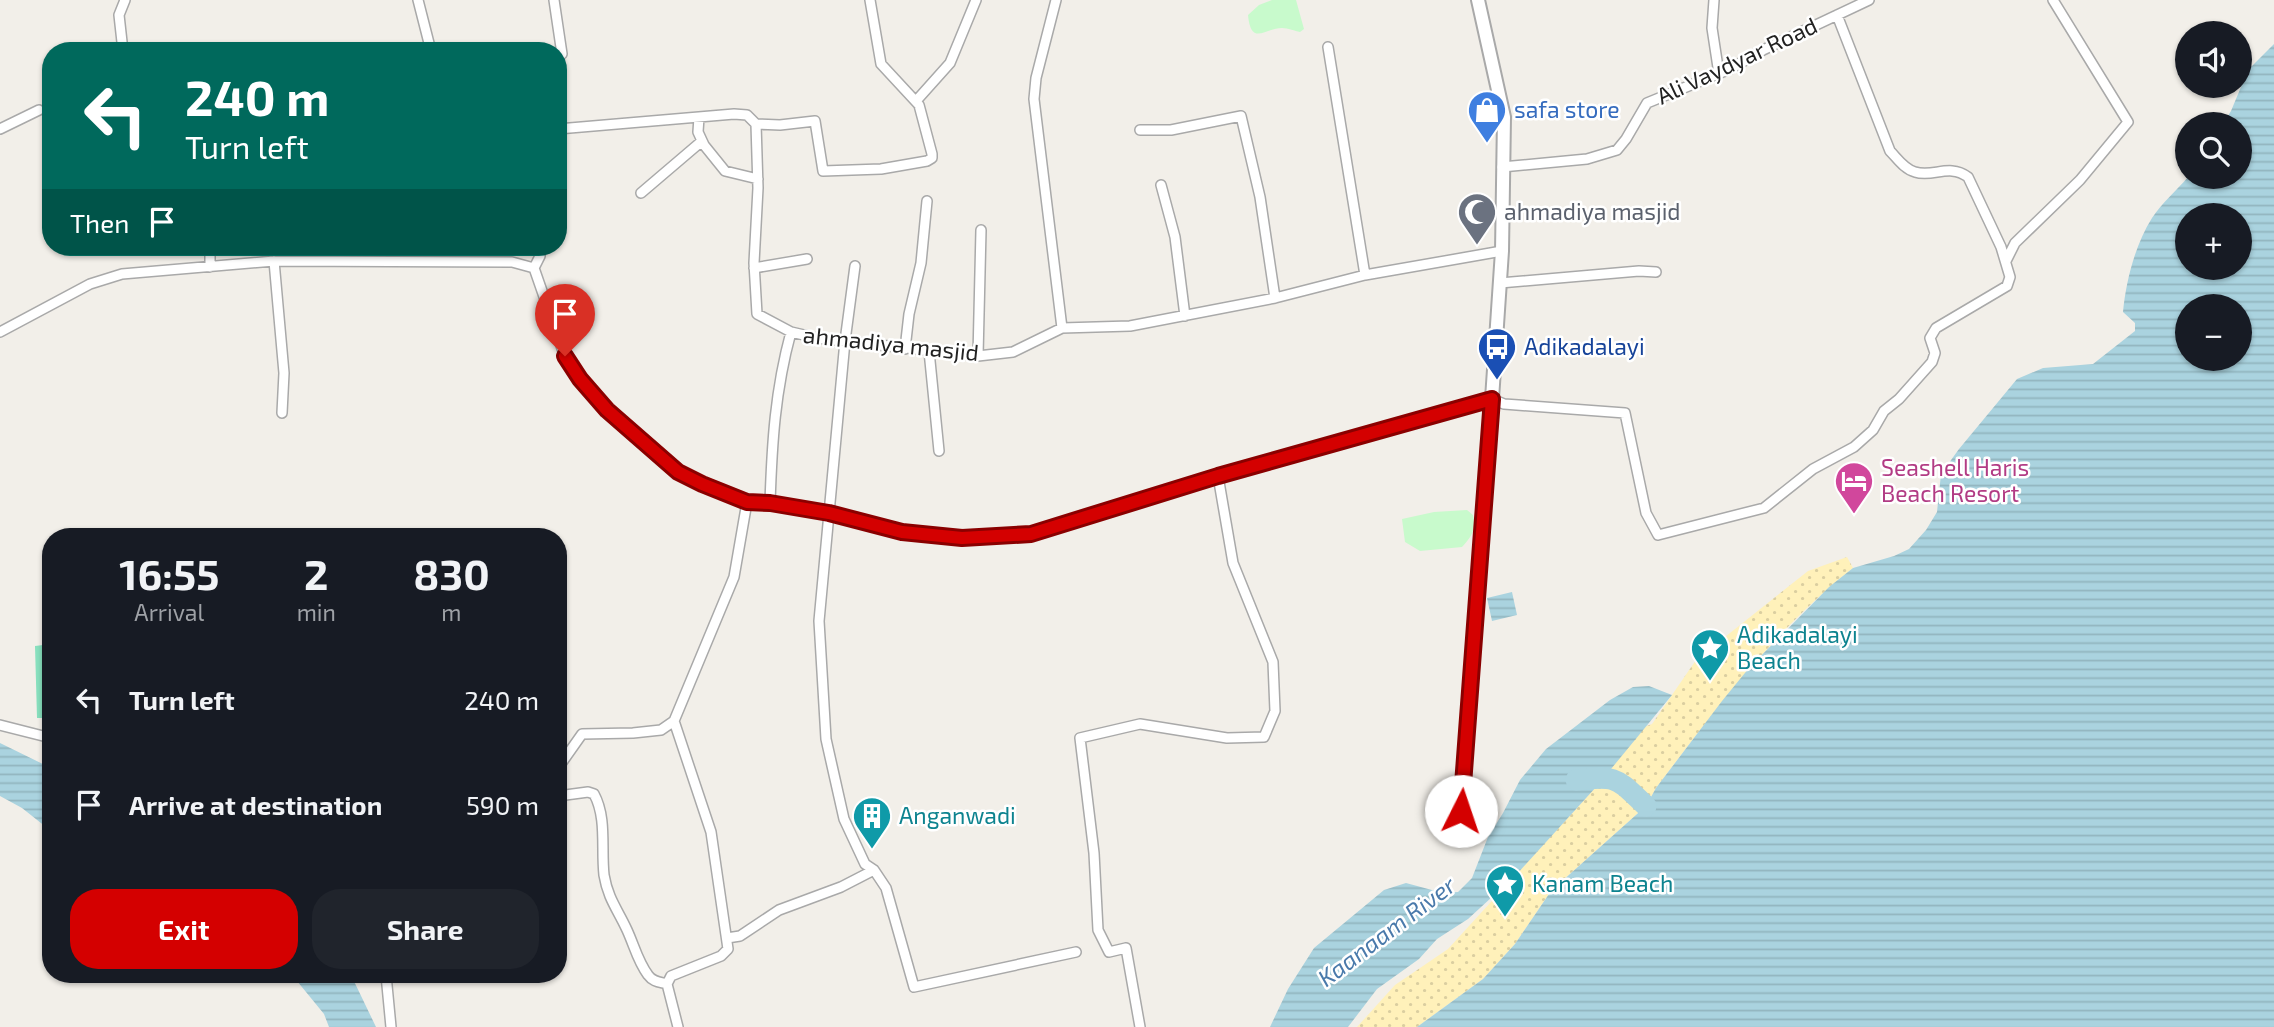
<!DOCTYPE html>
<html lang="en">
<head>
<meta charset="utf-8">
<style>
	body { margin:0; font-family:"Exo 2",sans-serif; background:#20242c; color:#f1f3f6; height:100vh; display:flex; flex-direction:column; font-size:26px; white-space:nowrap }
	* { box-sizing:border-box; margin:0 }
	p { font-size:23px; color:#9ea1a6 }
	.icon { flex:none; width:38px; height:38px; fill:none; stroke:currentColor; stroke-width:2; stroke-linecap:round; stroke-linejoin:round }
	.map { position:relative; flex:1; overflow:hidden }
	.details { position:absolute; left:42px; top:528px; width:525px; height:455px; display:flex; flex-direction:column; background:#171b24; border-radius:28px; box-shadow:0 2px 5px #0004 }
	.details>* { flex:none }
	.top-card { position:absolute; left:42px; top:42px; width:525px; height:214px; border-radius:28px; box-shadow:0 2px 5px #0004; background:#00695c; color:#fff; overflow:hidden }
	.buttons { position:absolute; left:2175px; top:21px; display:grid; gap:14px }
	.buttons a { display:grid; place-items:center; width:77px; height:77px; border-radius:50%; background:#171b24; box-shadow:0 2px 5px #0004; font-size:35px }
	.pin { position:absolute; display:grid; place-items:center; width:60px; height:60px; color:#fff; margin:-72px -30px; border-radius:50% 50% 50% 0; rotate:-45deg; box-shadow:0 0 7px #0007 }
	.pin .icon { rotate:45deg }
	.me { position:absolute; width:77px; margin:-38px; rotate:4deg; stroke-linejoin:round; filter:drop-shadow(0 0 5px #0008) }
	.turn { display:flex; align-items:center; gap:24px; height:147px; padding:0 28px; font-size:32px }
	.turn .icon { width:91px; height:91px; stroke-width:2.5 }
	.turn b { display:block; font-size:49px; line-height:60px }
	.then { display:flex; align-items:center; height:66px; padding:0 28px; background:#0003; gap:14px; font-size:26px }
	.eta { display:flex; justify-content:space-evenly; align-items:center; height:119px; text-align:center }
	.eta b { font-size:42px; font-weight:700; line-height:49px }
	.action { display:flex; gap:14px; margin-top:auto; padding:14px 28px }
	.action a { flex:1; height:80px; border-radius:28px; background:#d40000; color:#fff; font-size:28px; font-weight:700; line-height:80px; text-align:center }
	.action a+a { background:#20242c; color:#f1f3f6 }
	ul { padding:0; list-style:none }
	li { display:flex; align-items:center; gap:21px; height:105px; padding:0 28px }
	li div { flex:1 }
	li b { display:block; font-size:26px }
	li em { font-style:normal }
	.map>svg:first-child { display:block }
</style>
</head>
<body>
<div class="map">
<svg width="2274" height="1027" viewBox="0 0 2274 1027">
	<defs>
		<pattern id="sand-dots" width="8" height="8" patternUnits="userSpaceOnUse" patternTransform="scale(1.75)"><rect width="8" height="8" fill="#fff1ba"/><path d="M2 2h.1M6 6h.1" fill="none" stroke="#dacea0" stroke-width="1.8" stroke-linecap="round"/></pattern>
		<pattern id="water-rules" width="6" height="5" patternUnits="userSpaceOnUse" patternTransform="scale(1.75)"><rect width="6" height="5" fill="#aad3df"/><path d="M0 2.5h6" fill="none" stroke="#92b5bf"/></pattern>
	</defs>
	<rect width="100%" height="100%" fill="#f2efe9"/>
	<path fill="url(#sand-dots)" d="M1847 557 1853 568C1775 629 1715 710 1656 788L1646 806 1551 891 1515 944 1483 979 1417 1027H1357L1395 985 1448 949 1605 777 1623 735 1652 724 1696 660 1808 571Z"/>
	<path fill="#c8facc" d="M1272 0H1296L1304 29 1300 32C1295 31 1288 28 1282 28 1265 28 1251 47 1248 15L1259 5Z
		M1467 510 1473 515C1476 530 1472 536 1462 547L1420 551 1405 542 1402 519 1434 512Z"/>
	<path fill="#88e0be" d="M51 644V718H37L35 646Z"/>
	<path fill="url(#water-rules)" fill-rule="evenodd" d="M2274 44V1027H1417L1483 979 1515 944 1551 891 1646 806 1656 788 1722 701 1749 668 1829 587 1853 568 1894 556 1909 549 1926 530 1937 512 1941 474 1959 449 2017 379 2043 368 2093 364 2135 331V323L2123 312C2126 281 2135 245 2152 218 2162 203 2177 190 2188 177H2240V124H2223L2231 111 2248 70ZM2188 215H2240V268H2188ZM2188 306H2240V359H2188Z
		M1512 592 1517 615 1492 621 1487 598Z
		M1649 686 1672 695 1597 786 1516 875 1468 919 1437 939 1419 959 1377 989 1348 1027H1270L1288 989 1314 948 1384 890 1406 883 1443 893 1458 892 1472 878 1488 837 1503 813 1520 780 1546 749 1610 700 1633 687Z
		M0 743 51 768V831L22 808 0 796Z
		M266 975H351L376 1027H329L324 1014 297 981 285 980 273 983Z"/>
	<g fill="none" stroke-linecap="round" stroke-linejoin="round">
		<path stroke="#aad3df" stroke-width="21" d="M1576 780C1618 775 1616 778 1646 806"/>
		<g stroke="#a9a9a9" stroke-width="12">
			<path id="minor" d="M418 0 431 51
				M554 0 562 54
				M1056 0 1036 78 1034 99 1062 328
				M1714 0 1712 28 1719 74
				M1328 47 1365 275
				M123 51 119 15 125 0
				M916 101 950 63 976 0
				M699 117 698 132 704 145 725 171 758 179
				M756 124 758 188 754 263 757 314 791 332 817 338 978 356 1013 352 1062 328 1130 326 1275 298 1365 275 1502 251
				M0 129 39 110
				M558 129 734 114 747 115 756 124 780 125 815 121 823 171 881 169 927 161 932 158V154L919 105 881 64 870 0
				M1140 130H1171L1241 116 1260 197 1275 298
				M1502 167 1587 159 1617 150 1626 139 1647 103 1730 69 1763 50 1869 0
				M1161 185 1175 237 1185 316
				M641 193 702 141
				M274 261 284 373 282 413
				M2006 261 2015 243 2080 180 2128 122 2053 0
				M855 266 845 341 819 621 826 739 844 819 865 864 874 870 886 888 914 987 1076 952
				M210 267V247
				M534 268 540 256 541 247
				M754 268 807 259
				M1500 283 1639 271 1656 272
				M0 332 90 284 122 274 274 261 512 262 534 268 565 357 580 379 607 410 678 473 747 502 770 503 829 513 902 532 962 538 1031 534 1218 476 1492 399
				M905 349 909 314 921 263 927 201
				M929 351 939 451
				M978 356 981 230
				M1492 399 1504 404 1625 413 1646 513 1658 535 1764 508 1813 469 1854 447 1873 430 1884 411 1899 399 1932 362 1935 353 1930 338 1936 328 2007 286 2010 277 2001 247 1968 177C1949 163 1933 178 1915 172 1904 169 1897 158 1890 151L1837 15
				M770 503C772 443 775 391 791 332
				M0 725 51 738
				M558 768 582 734 633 733 661 730 674 721
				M558 796 588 792 594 794C607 818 601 848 604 875 608 899 618 910 627 930 634 945 638 962 648 975 653 982 660 982 667 984
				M1474 838 1461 811 1492 399
				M727 938 740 936 779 910 841 887 874 870
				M386 975 391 1027
				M678 1027 667 984 671 976 721 956 728 949 711 832 674 721 734 577 747 502
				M1140 1027 1126 948 1109 952 1098 930 1094 853 1080 738 1140 724 1227 738 1264 737 1275 711 1273 662 1233 563 1218 476"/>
		</g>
		<g stroke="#a9a9a9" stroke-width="16">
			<path id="tertiary" d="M1478 0 1504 117 1502 251 1492 399"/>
		</g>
		<use href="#minor" stroke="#fff" stroke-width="9"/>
		<use href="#tertiary" stroke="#fff" stroke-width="12"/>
	</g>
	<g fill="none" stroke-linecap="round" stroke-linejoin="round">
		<g stroke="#8a0000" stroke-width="18">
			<path id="route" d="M565 356 580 379 607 410 678 472 702 484 747 502 770 503 829 513 902 532 962 538 1031 534 1218 476 1492 399 1461 811"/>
		</g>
		<use href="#route" stroke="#d40000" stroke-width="12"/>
	</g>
	<defs>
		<g id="shop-pin" transform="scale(2.0125)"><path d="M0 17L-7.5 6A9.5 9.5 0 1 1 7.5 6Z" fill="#3f7fe0" stroke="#fff"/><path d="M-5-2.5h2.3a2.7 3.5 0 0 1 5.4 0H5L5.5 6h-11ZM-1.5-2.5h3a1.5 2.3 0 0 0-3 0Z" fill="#fff"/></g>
		<g id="mosque-pin" transform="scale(2.0125)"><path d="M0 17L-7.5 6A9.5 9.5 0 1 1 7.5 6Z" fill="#6b7280" stroke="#fff"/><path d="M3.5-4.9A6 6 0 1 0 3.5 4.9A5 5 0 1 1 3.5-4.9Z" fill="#fff"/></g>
		<g id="bus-pin" transform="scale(2.0125)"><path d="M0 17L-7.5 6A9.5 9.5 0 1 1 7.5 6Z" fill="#1a4fb4" stroke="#fff"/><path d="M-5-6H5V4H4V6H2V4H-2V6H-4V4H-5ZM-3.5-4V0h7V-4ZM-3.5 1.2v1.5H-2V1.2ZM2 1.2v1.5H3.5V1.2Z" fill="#fff"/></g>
		<g id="hotel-pin" transform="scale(2.0125)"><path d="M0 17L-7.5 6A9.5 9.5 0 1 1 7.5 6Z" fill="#d1479c" stroke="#fff"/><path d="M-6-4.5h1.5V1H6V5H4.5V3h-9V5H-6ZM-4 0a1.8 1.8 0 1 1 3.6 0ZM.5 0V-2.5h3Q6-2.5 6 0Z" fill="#fff"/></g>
		<g id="sight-pin" transform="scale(2.0125)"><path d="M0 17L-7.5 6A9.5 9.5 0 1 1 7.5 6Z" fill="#0f9aa8" stroke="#fff"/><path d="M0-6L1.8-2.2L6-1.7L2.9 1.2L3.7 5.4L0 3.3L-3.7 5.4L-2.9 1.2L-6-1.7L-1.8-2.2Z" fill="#fff"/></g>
		<g id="building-pin" transform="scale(2.0125)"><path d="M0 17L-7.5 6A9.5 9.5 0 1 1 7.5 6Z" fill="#0f9aa8" stroke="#fff"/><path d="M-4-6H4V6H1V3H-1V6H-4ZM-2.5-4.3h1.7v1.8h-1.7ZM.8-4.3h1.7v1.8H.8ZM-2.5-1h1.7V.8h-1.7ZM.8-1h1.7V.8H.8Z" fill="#fff"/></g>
	</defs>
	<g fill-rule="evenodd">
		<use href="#shop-pin" x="1487" y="110"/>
		<use href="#mosque-pin" x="1477" y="212"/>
		<use href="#bus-pin" x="1497" y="347"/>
		<use href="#hotel-pin" x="1854" y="481"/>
		<use href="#sight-pin" x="1710" y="648"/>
		<use href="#building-pin" x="872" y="816"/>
		<use href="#sight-pin" x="1505" y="884"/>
	</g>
	<g text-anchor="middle" stroke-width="5" stroke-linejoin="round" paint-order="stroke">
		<g font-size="23" fill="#222" stroke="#fff">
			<text transform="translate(1737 61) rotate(-25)" y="8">Ali Vaydyar Road</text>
			<text transform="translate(891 344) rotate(6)" y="8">ahmadiya masjid</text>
		</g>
		<g font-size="23" fill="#366cbe" stroke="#fff" text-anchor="start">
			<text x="1514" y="118">safa store</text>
		</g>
		<g font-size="23" fill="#5b616d" stroke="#fff" text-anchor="start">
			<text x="1504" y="220">ahmadiya masjid</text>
		</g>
		<g font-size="23" fill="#164399" stroke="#fff" text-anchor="start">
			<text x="1524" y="355">Adikadalayi</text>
		</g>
		<g font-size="23" fill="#b23c85" stroke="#fff" text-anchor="start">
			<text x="1881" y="476">Seashell Haris<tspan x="1881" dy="26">Beach Resort</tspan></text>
		</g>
		<g font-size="23" fill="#0d838f" stroke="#fff" text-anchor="start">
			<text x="1737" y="643">Adikadalayi<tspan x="1737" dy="26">Beach</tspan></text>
			<text x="899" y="824">Anganwadi</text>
			<text x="1532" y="892">Kanam Beach</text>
		</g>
		<g font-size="24" font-style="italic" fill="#4a7aab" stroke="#fff">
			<text transform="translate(1387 932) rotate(-37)" y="8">Kaanaam River</text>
		</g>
	</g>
</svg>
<div class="buttons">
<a><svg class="icon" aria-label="sound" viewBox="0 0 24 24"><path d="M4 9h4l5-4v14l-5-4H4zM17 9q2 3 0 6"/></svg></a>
<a><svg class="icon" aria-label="search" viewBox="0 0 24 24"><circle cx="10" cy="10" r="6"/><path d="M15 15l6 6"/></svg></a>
<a>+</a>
<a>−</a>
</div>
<div class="pin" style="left:565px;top:356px;background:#d93025"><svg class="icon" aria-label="arrive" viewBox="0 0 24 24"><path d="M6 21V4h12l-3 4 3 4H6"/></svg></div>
<svg class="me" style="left:1461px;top:811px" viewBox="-20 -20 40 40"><circle r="19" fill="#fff"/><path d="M0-13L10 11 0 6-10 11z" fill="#d40000"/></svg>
<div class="top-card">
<div class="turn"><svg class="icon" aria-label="left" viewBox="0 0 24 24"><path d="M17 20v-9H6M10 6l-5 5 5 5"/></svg><div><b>240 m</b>Turn left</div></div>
<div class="then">Then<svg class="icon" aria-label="arrive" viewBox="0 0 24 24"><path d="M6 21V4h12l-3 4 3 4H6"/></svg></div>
</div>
<section class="details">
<div class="eta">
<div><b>16:55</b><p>Arrival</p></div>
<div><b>2</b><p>min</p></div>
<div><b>830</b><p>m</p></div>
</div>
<ul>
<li><svg class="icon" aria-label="left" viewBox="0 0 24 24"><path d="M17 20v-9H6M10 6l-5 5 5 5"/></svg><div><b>Turn left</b></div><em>240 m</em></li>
<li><svg class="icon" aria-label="arrive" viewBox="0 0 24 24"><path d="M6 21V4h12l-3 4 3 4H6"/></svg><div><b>Arrive at destination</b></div><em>590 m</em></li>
</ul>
<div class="action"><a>Exit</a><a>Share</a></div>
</section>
</div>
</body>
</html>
